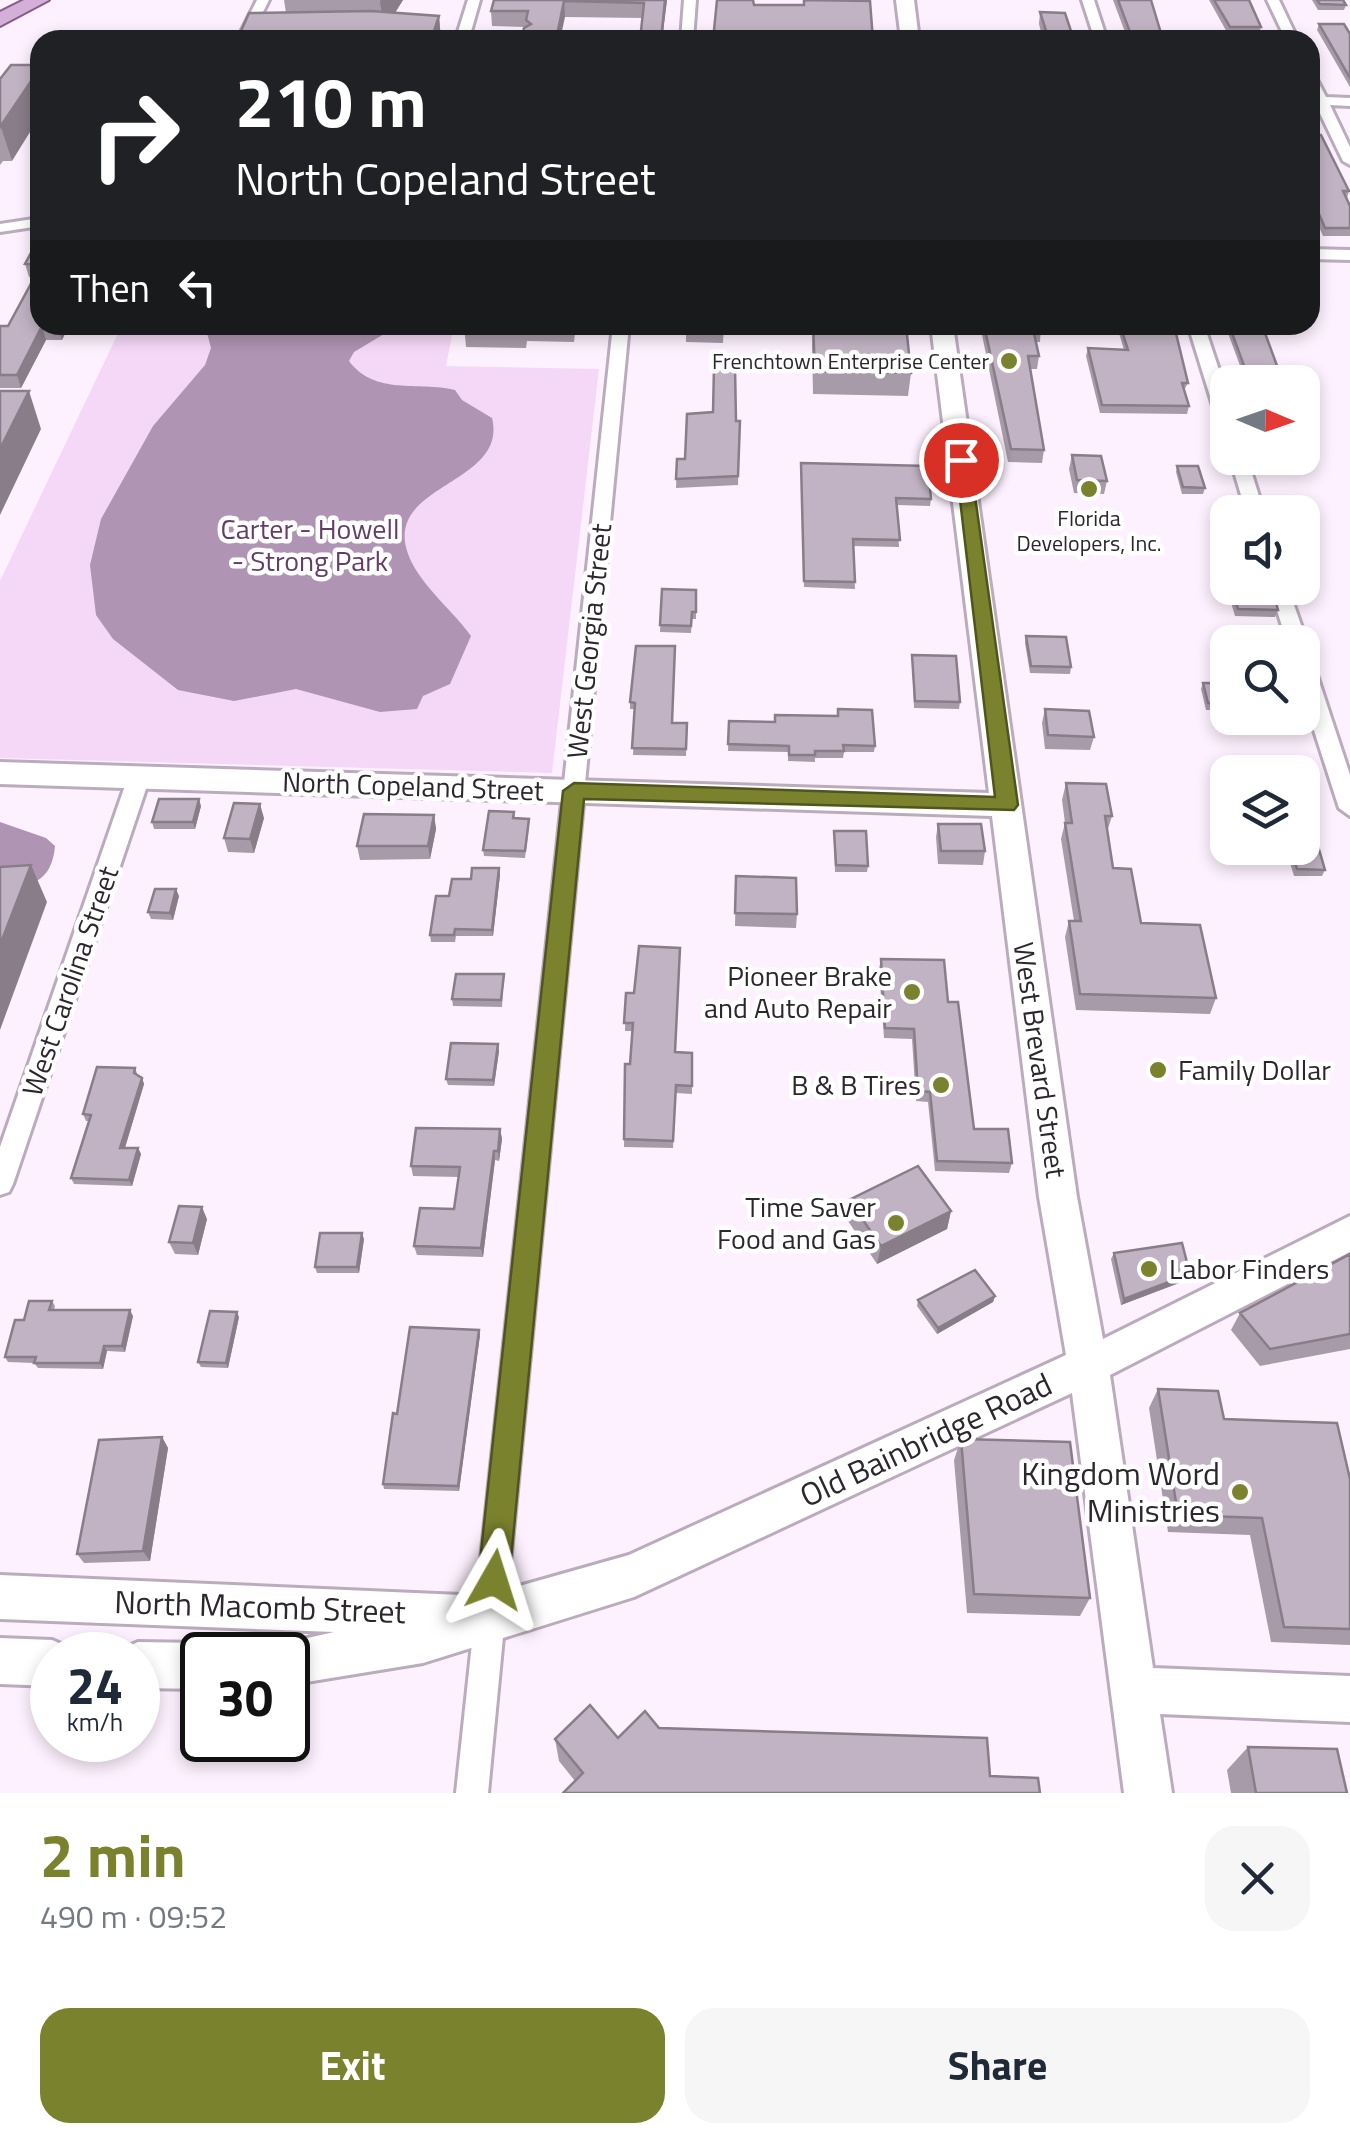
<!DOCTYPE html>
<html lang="en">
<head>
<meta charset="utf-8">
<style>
	body { margin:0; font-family:"Titillium Web",sans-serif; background:#f6f6f7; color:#1f2937; height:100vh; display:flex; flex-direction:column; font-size:38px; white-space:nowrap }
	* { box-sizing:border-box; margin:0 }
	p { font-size:32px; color:#747a83 }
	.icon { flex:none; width:55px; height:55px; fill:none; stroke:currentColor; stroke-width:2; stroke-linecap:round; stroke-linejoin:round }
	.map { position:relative; height:1793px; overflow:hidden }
	.panel { display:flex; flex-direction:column; background:#fff; flex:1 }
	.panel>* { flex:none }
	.hud { position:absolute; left:30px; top:30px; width:1290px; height:305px; border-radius:30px; box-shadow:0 5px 15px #0003; background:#202124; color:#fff; overflow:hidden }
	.needle { width:65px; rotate:92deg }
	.controls { position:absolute; left:1210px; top:365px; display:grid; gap:20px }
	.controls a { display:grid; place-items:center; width:110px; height:110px; border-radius:20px; background:#fff; box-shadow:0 5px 15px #0003; font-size:50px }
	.speed { position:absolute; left:30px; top:1632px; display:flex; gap:20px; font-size:50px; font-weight:700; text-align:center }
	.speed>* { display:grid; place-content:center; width:130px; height:130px; border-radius:50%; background:#fff; box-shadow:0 5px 15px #0003; line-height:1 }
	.speed small { font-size:25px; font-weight:400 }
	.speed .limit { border:5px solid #111; border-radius:15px; background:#fff; color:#111 }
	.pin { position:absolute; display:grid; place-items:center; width:85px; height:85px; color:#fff; margin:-42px; border:5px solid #fff; border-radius:50%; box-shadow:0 2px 10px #0007 }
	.me { position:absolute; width:110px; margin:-55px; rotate:6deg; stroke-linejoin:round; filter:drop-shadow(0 0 8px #0008) }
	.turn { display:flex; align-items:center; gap:35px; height:210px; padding:0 40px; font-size:45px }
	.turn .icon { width:130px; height:130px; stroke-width:2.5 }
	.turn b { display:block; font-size:70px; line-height:85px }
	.then { display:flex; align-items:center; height:95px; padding:0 40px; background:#0003; gap:20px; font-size:38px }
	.round { display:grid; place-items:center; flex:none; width:105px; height:105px; border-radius:30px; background:#f6f6f7 }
	.overview { display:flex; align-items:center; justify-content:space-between; height:170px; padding:0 40px }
	h1 { font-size:60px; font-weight:700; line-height:75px; color:#7b822d }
	.primary-button { display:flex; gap:20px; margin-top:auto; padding:20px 40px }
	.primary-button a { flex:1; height:115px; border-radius:30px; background:#7b822d; color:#fff; font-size:40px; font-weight:700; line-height:115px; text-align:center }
	.primary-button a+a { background:#f6f6f7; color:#1f2937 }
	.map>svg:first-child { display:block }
</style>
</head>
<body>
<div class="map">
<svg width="1350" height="1793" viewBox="0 0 1350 1793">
	<rect width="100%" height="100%" fill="#fef1ff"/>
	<path fill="#f5d8f7" d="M122 325H454L446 366 599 369 552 773 0 758V581Z"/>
	<path fill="#b094b3" d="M205 325H399L354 352 349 361C375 396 418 381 455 390L462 400 492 418C509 488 372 483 412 563 426 590 453 611 471 636L450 684 423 696 417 709 380 712 296 689 234 701 178 690 113 639 96 615 90 565 101 519 153 426 205 365 211 348Z
		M0 822 46 838 55 846C52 882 31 886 0 892Z"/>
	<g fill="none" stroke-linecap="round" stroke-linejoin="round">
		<g stroke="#bbacbd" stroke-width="6">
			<path id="street" d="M257 0H269L249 40H237Z
				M468 0H480L470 35 522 36 528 40 404 38 410 34 457 35Z
				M684 0H696L693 40H681Z
				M1082 0H1094L1107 40H1095Z
				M1267 0H1279L1298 40H1286Z
				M1310 74 1316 78 1326 97 1350 98V106L1330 105 1350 147V165L1343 161 1316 105H1310Z
				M40 218V226L0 232V224Z
				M1310 249 1350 250V260L1310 259Z
				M613 325H629L488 1793H456Z
				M1188 325H1204L1228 397V430L1219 425Z
				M1230 458H1247L1264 512H1246Z
				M1270 588H1288L1307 642 1304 647 1302 642H1287Z
				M1302 654 1312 660 1350 775V816L1339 808 1302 693Z
				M139 770 150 777 13 1184 9 1192 0 1195V1147L128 777Z"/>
		</g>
		<g stroke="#bbacbd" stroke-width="6">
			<path id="secondary" d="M896 0H914L919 40H901Z
				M931 325H953L1077 1197 1103 1339 1350 1216V1252L1110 1375 1153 1668 1350 1676V1722L1160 1714 1172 1793H1124L1072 1393 634 1597 423 1663 288 1685V1655H268L272 1646 334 1632 0 1619V1575L484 1596 629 1555 1066 1355 1039 1197 992 816 0 784V762L989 793Z
				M0 1638 52 1640 68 1647 71 1655H52V1686L0 1684Z
				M138 1642 202 1643 220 1655H202V1689L138 1688V1655H119L122 1649Z"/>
		</g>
		<g stroke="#865c8b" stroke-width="4">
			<path id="primary" d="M24 0H49L0 26V12Z"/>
		</g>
		<use href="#street" fill="#fff" fill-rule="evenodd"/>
		<use href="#secondary" fill="#fff" fill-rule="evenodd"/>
		<use href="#primary" fill="#d4afd8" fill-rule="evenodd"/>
	</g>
	<path fill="#a79aa9" d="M284 0H403L395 13 439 16 441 40H237L286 13Z
		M494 0H667L662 40H640L643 18 565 17 526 27 492 26 491 11Z
		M1113 0H1151L1163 40H1128Z
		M1209 0H1249L1261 27 1259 34H1228Z
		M1312 0H1343L1346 5 1344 10H1318Z
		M1040 12 1074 40H1043L1039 24Z
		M1319 24 1350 34V87L1317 30Z
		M0 79 12 161H3L0 165Z
		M1310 135 1349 191 1347 198 1350 206V236H1323L1310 206Z
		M40 236V325H69L62 340H46L21 388H0V326H8L35 277H29L25 264Z
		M464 325H576L574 342 527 341 526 348 466 347Z
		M686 325H724L723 343 686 342Z
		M813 325 911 373 908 396 813 394 812 346Z
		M980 325H1041L1040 342H1036L1039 356 1037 369H1030L1044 450 1042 463 1008 462Z
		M1120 325 1188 383 1184 390 1189 406 1187 414 1100 413 1086 356 1088 348 1124 350 1119 333Z
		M1225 325H1262L1283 382H1246Z
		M736 421H740L738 485 676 488 677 459H685Z
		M1072 455 1107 481 1104 494 1074 493 1069 469Z
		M1283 458H1302L1312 464 1310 470H1288Z
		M1177 466 1205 488 1203 494H1182L1176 472Z
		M801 470 931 499 930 506 897 505 899 547 853 546 855 589 804 587Z
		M1219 548H1228V588H1272L1278 610 1275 617 1235 616 1217 555Z
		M662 589 696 590V619H692L691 633 660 632Z
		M1026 636 1071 667 1070 674 1030 673 1025 643Z
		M636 646 673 723H687L686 756 633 755 635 709H630V702Z
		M912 655 960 702 959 709 914 708Z
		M1203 683H1228V710H1206L1201 689Z
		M838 709 875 746 874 752H844L843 758H815V762L788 761V752L728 751 729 721 774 722 837 716Z
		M1045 709 1094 737 1090 750 1045 749 1042 723Z
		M1066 783 1112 816 1107 832 1113 868 1141 923 1216 998 1210 1014 1076 1010 1065 937 1069 921H1074L1061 839 1065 823 1062 800Z
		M201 806 195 829H154L152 822Z
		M514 812 515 818 529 826 525 858 484 856 483 850Z
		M434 815 436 829 430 859 360 860 357 846Z
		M264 818 254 853 228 852 224 838Z
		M938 824 985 851 983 865 938 864 936 837Z
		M834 831 868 866 867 872H835Z
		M1290 848H1302L1325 870 1322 876H1294L1287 853Z
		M499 868 500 875 493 936H456L455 942H431L430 935 449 896 471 879Z
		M736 876 797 914 796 928 735 926Z
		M179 896 173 920 151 919 148 912Z
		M881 959 948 1002 974 1129 1012 1163 1009 1173 935 1171 928 1102 916 1101 912 1039 884 1038 879 969Z
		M504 974 502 1007 453 1006 452 999Z
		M626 993 675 1052 692 1053V1094L676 1093 673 1148 624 1147 625 1064H630L633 1031H625Z
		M499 1051 494 1086 448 1085 446 1079Z
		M135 1068 138 1076 142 1078 144 1084 125 1148H138L141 1154 132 1186 74 1184 71 1178 89 1121H86L83 1114Z
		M500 1129 502 1139 499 1161 495 1160 483 1257 417 1255 414 1246 454 1209 459 1177 413 1176 411 1166Z
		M849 1200 951 1211 947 1229 877 1264 846 1218Z
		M207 1219 198 1255 175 1254 169 1242Z
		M364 1239 359 1273H317L315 1267Z
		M1114 1253 1187 1280 1121 1305 1111 1259Z
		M1350 1254V1349L1260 1366 1231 1330 1240 1313Z
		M995 1296 993 1302 937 1334 917 1306 918 1300Z
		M52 1301 55 1306 54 1310 133 1316 125 1352 107 1351 103 1369 38 1368 34 1363 8 1362 5 1357 24 1320Z
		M239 1317 228 1368 201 1367 198 1362Z
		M479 1330 480 1335 459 1491 384 1489 383 1484 397 1414Z
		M1158 1389 1350 1479V1645L1271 1642 1250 1535 1168 1532 1149 1408Z
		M162 1437 168 1448 150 1561 84 1563 77 1554Z
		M961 1439 1090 1598 1080 1616 967 1613 954 1460Z
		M618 1738 575 1781 559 1761 555 1739Z
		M1248 1747 1347 1793H1231L1227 1770Z"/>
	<path fill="#887d89" d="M381 0H403L384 30 380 1Z
		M665 0H667L662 40H661Z
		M564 1 565 17 560 40H556Z
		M439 16 441 40H431Z
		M40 68V116L12 161 1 127Z
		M58 325H69L62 340 58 327Z
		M42 326 46 340 21 388 17 375Z
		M29 391 41 429 0 515V449Z
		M199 799 201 806 195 829 193 822Z
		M260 804 264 818 254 853 250 839Z
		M434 815 436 829 430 859 428 846Z
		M31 865 47 902 0 1030V945Z
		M499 868 500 875 493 936 492 930Z
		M176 889 179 896 173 920 170 913Z
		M498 1044 499 1051 494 1086 493 1080Z
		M142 1078 144 1084 123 1154 120 1148Z
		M500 1129 502 1139 499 1161 498 1151Z
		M138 1148 141 1154 132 1186 129 1180Z
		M494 1151 495 1160 483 1257 481 1248Z
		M202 1207 207 1219 198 1255 193 1243Z
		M951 1211 947 1229 877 1264 881 1246Z
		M362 1233 364 1239 359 1273 357 1267Z
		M1190 1274 1187 1280 1121 1305 1124 1299Z
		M995 1296 993 1302 937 1334 938 1328Z
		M130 1310 133 1316 125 1352 122 1346Z
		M237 1312 239 1317 228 1368 226 1363Z
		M479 1330 480 1335 459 1491 458 1486Z
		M104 1346 107 1351 103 1369 100 1363Z
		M162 1437 168 1448 150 1561 143 1551Z"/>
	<path fill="#c2b3c4" stroke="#887d89" stroke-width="2.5" d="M494 0H665L661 40H640L644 3 564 1 556 40H521L524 28 531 24 526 20 528 11H491Z
		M717 0H753L754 5H804V0L870 1 873 40H713Z
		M1118 0H1151L1163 40H1133Z
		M1214 0H1249L1261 27H1230Z
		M1317 0H1343L1346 5 1320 4Z
		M371 11 439 16 431 40H237L249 13Z
		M1040 12 1065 13 1074 40H1049Z
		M1319 24H1344L1350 34V78Z
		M944 37 971 38 972 40H944Z
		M11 65H40V68L0 127V79Z
		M1310 135H1321L1349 191H1343L1350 206V228H1325L1310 193Z
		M40 236V265L25 264Z
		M40 267V325H58V327L42 326 17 375H0V326H8Z
		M464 325H525V327L464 326Z
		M813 325H906L911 373 815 371Z
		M984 325H1041L1042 329H1033L1039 356H1028L1044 450 1011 449Z
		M1120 325H1174L1188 383H1182L1189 406 1102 405 1088 348 1128 350Z
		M1229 325H1262L1283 382H1250Z
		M714 367H735L736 421H740L738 476 676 479 677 459H685L687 414 713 412Z
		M0 391H29L0 449Z
		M1302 436 1312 464 1290 463 1287 458H1302Z
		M1072 455 1101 456 1107 481 1077 480Z
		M801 463 928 466 931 499 896 498 900 540 853 539 855 582 804 581Z
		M1177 466H1198L1205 488 1183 487Z
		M1219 548H1228V576Z
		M1231 588H1272L1278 610 1238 609Z
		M662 589 696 590V612H692L691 626 660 625Z
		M1026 636 1066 637 1071 667 1031 666Z
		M636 646H675L672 723H687L686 749 632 748 635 703 630 702Z
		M912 655 956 656 960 702 915 701Z
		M1203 683H1228V703H1208Z
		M838 709 872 710 875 746 843 745 844 751H815V755H789V746L728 744 729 721 775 722V715L838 716Z
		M1045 709 1089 711 1094 737 1048 735Z
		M1066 783 1106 784 1112 816H1105L1113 868 1131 869 1141 923 1200 925 1216 998 1080 994 1069 921H1081L1065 823H1072Z
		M159 799H199L193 822H152Z
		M234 803 260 804 250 839 224 838Z
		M489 811 514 812 513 818 529 819 525 851 483 850Z
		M364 814 434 815 428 846H357Z
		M938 824H981L985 851H941Z
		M834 831H866L868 866 836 865Z
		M1302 846H1318L1325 870 1297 869 1291 848Z
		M31 865 0 945V867Z
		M472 868H499L492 930 455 929 454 935H430L436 896H449L452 879H471Z
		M736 876 796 878 797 914 735 913Z
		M155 889H176L170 913 148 912Z
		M639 946 680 948 675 1052 692 1053V1086L676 1085 673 1141 624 1139 625 1064H630L633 1023H624L626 993H634Z
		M881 959 944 960 948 1002H958L974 1129H1008L1012 1163 937 1161 930 1092 918 1091 914 1029 885 1028Z
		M456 974H504L501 1000 452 999Z
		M451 1043 498 1044 493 1080 446 1079Z
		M97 1067 135 1068 134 1073 142 1078 120 1148H138L129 1180 71 1178 91 1115 83 1114Z
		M416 1128 500 1129 498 1151H494L481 1248 414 1246 420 1208 454 1209 460 1167 411 1166Z
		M918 1166 951 1211 881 1246 849 1200Z
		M179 1206 202 1207 193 1243 169 1242Z
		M320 1233H362L357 1267H315Z
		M1182 1243 1190 1274 1124 1299 1114 1253Z
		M1350 1254V1334L1270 1349 1240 1313Z
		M975 1270 995 1296 938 1328 918 1300Z
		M29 1301H52L49 1310H130L122 1346H104L100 1363H34L36 1357H5L15 1320H24Z
		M210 1311 237 1312 226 1363 198 1362Z
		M410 1327 479 1330 458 1486 383 1484 393 1413 397 1414Z
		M1158 1389 1218 1391 1224 1419 1337 1423 1350 1479V1629L1284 1627 1262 1518 1178 1515Z
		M162 1437 143 1551 77 1554 99 1440Z
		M961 1439 1070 1442 1090 1598 974 1594Z
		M590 1705 618 1738 645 1711 659 1728 987 1738 990 1776 1038 1778 1040 1793H563L583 1773 555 1739Z
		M1248 1747 1337 1749 1347 1793H1256Z"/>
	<path fill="#7b822d" stroke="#50541d" stroke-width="2.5" d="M955 457 970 460 1018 805 1014 810 584 799 509 1580 505 1591 494 1596 483 1591 478 1580 563 791 574 783 995 797Z"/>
	<g fill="#7b822d" stroke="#fff" stroke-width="4">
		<circle cx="1009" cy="361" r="10"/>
		<circle cx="1089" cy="489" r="10"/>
		<circle cx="912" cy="992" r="10"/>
		<circle cx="1158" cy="1070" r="10"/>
		<circle cx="941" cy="1085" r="10"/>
		<circle cx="896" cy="1223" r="10"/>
		<circle cx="1149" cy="1269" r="10"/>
		<circle cx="1240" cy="1492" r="10"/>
	</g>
	<g text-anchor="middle" stroke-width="9" stroke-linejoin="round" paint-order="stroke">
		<g font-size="22" fill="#2c262d" stroke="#fff" text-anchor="end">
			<text x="989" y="369">Frenchtown Enterprise Center</text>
			<text x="1089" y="526" text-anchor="middle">Florida<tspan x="1089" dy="25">Developers, Inc.</tspan></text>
		</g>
		<g font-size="28" fill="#643c68" stroke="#fff">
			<text x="310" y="539">Carter - Howell<tspan x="310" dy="32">- Strong Park</tspan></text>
		</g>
		<g font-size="28" fill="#2c262d" stroke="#fff">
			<text transform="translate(589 641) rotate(-84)" y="10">West Georgia Street</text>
			<text transform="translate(413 786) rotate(2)" y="10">North Copeland Street</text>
			<text transform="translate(70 981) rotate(-71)" y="10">West Carolina Street</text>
			<text transform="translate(1040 1060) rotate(82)" y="10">West Brevard Street</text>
		</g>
		<g font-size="28" fill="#2c262d" stroke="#fff" text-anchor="end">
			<text x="892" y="986">Pioneer Brake<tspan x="892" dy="32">and Auto Repair</tspan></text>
			<text x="1178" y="1080" text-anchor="start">Family Dollar</text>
			<text x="921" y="1095">B &amp; B Tires</text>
			<text x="876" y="1217">Time Saver<tspan x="876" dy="32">Food and Gas</tspan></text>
			<text x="1169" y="1279" text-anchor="start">Labor Finders</text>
		</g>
		<g font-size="32" fill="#2c262d" stroke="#fff">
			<text transform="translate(926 1440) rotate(-25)" y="11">Old Bainbridge Road</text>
			<text transform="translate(260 1607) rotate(2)" y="11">North Macomb Street</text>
		</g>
		<g font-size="32" fill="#2c262d" stroke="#fff" text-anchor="end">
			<text x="1220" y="1485">Kingdom Word<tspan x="1220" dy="37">Ministries</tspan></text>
		</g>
	</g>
</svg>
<div class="controls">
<a><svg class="needle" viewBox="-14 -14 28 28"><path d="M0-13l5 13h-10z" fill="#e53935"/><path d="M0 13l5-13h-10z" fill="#747a83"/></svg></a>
<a><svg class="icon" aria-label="sound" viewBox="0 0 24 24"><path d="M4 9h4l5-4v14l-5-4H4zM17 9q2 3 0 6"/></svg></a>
<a><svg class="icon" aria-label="search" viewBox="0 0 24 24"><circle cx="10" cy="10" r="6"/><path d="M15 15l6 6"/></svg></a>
<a><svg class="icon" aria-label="layers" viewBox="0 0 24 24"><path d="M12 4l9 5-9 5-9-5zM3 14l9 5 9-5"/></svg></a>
</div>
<div class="speed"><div>24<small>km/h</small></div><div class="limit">30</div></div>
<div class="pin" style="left:961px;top:460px;background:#d93025"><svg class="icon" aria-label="arrive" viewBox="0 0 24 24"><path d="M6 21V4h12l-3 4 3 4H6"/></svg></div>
<svg class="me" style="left:494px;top:1580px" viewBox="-20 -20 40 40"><path d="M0-17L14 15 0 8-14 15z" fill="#7b822d" stroke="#fff" stroke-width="4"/></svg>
<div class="hud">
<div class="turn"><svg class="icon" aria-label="right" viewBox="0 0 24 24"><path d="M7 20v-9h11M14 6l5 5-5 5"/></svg><div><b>210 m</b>North Copeland Street</div></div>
<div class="then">Then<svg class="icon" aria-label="left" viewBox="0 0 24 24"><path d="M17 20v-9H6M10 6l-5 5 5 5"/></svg></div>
</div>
</div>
<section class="panel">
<div class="overview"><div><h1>2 min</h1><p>490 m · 09:52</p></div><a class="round"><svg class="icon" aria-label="close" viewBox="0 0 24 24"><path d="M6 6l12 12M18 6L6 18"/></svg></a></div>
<div class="primary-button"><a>Exit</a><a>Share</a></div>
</section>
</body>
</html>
